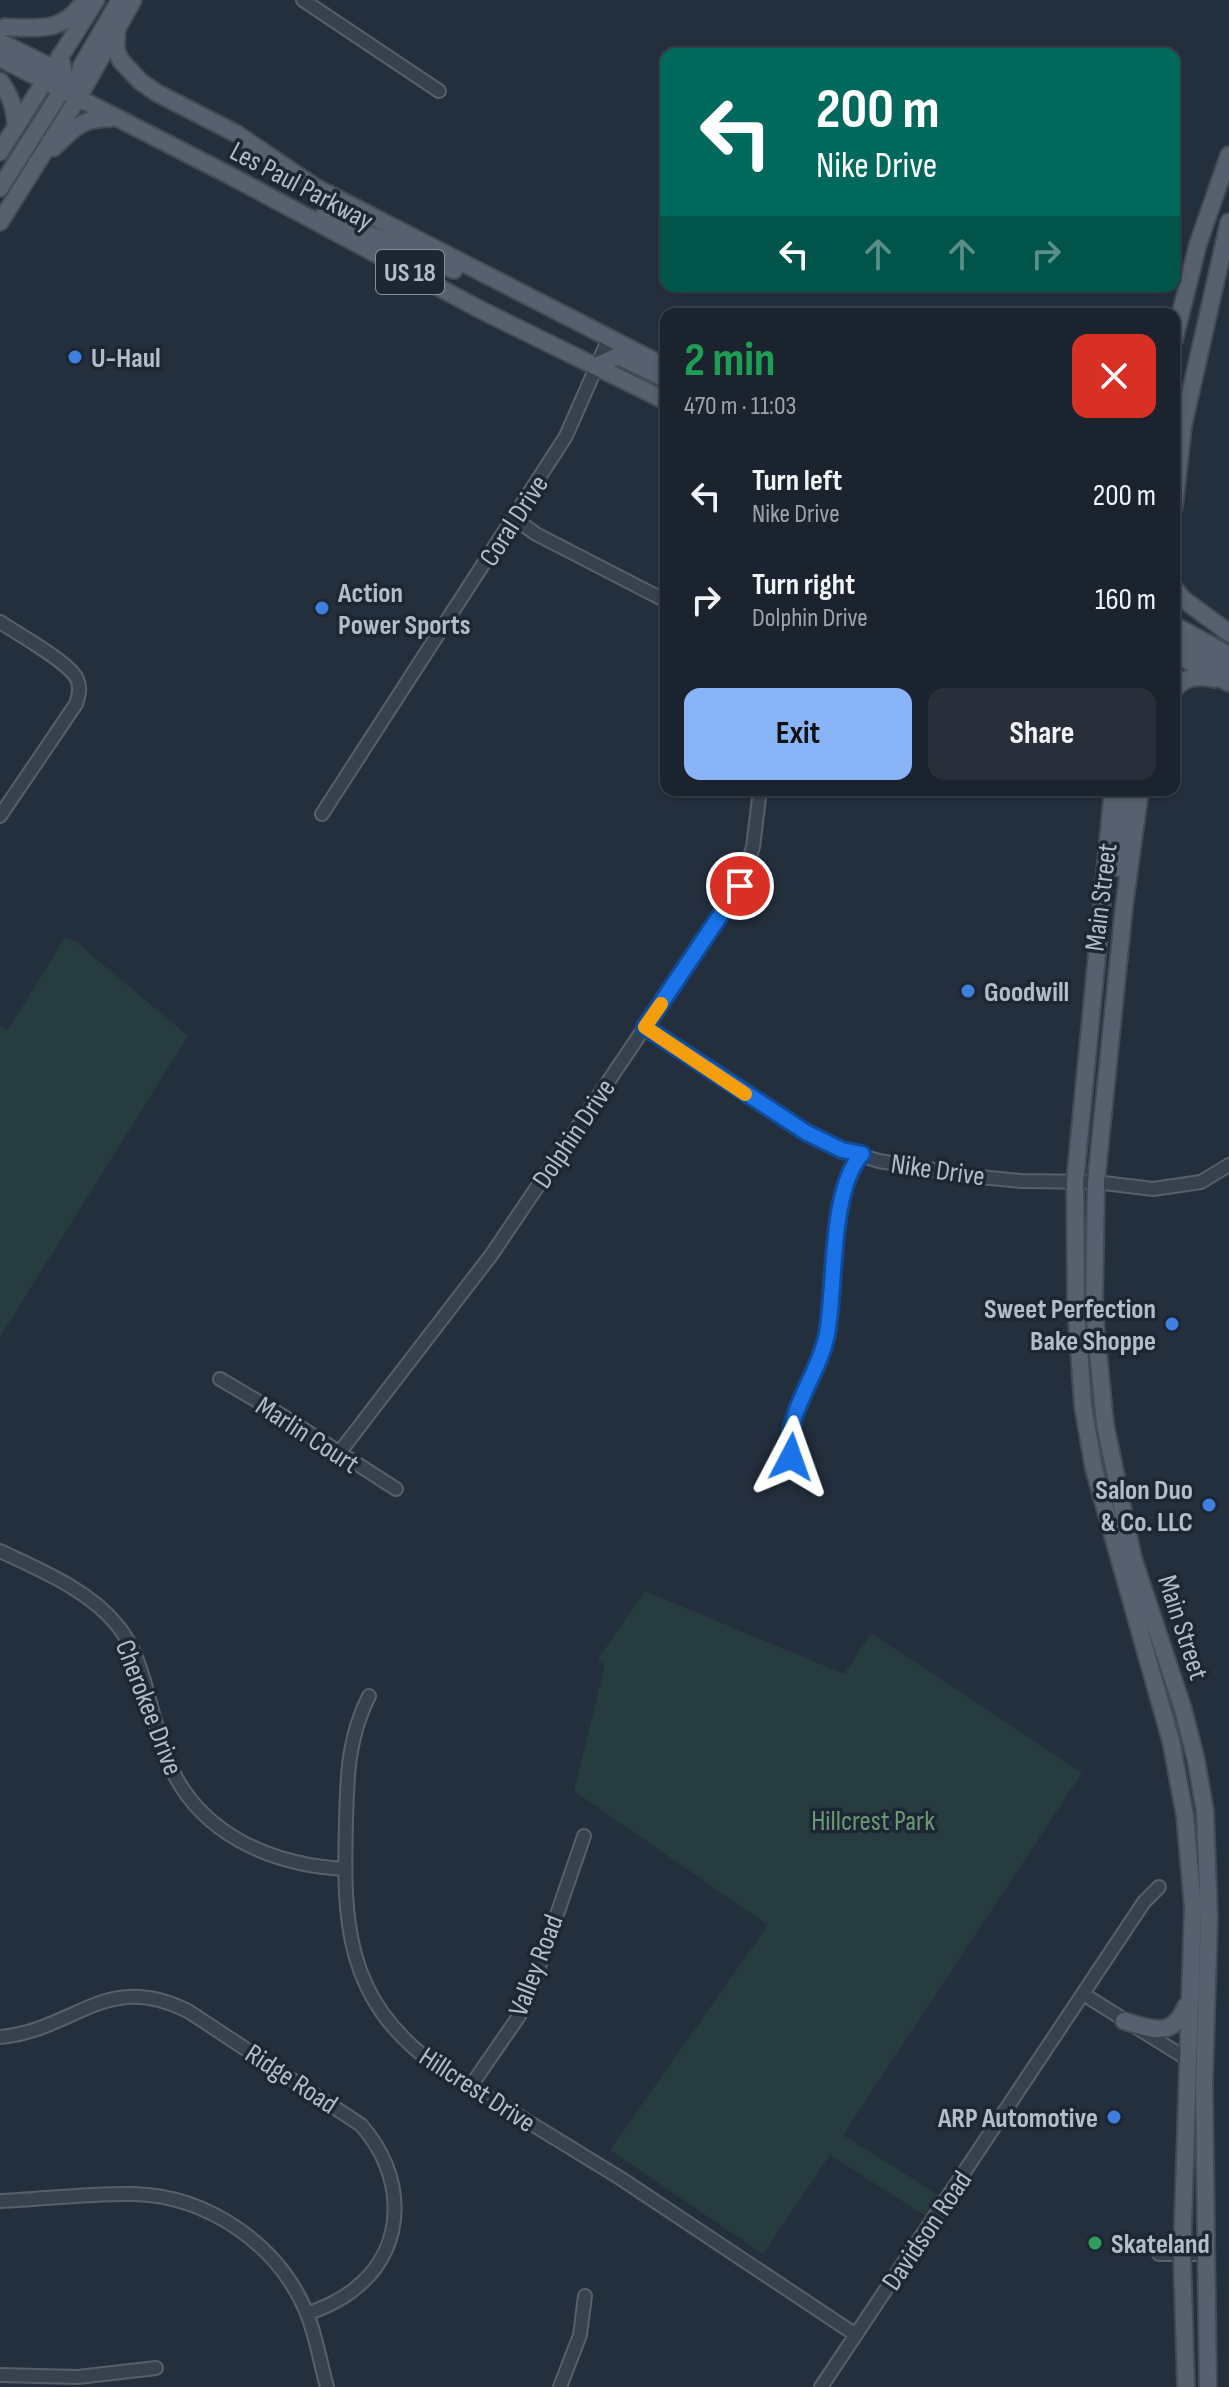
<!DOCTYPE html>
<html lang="en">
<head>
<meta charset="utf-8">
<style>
	body { margin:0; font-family:"Sofia Sans Condensed",sans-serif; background:#282f3a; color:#f1f3f6; height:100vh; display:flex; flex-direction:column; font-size:30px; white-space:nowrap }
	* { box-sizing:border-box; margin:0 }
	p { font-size:26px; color:#a0a4aa }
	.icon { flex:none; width:44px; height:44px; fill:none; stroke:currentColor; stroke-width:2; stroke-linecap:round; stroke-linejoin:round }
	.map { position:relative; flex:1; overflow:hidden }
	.panel { position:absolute; left:660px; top:308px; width:520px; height:488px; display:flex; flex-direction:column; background:#1b232e; border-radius:16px; box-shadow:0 2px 6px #0004,0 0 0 2px #39404a }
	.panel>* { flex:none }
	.guide { position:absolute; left:660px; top:48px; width:520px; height:244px; border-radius:16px; box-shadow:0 2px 6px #0004,0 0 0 2px #39404a; background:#00695c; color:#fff; overflow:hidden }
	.pin { position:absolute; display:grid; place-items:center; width:68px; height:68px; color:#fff; margin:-34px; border:4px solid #fff; border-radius:50%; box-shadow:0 2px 8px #0007 }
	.me { position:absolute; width:88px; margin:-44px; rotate:4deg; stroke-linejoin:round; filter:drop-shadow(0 0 6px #0008) }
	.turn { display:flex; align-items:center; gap:28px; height:168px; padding:0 24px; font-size:36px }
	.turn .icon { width:104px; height:104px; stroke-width:2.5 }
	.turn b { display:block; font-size:56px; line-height:68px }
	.lanes { display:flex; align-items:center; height:76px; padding:0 24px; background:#0003; justify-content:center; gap:40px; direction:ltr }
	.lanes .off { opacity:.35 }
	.round { display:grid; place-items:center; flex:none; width:84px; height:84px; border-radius:16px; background:#282f3a }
	.overview { display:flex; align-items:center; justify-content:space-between; height:136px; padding:0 24px }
	h1 { font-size:48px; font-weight:700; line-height:60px; color:#1e9e55 }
	.primary-button { display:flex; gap:16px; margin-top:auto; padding:16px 24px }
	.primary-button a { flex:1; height:92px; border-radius:16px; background:#8ab4f8; color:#111; font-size:32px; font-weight:700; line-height:92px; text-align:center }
	.primary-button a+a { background:#282f3a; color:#f1f3f6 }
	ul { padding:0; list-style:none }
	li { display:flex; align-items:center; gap:24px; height:104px; padding:0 24px }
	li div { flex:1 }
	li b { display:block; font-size:30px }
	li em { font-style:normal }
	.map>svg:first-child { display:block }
</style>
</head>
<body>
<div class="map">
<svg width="1229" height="2387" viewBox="0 0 1229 2387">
	<rect width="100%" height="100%" fill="#242f3e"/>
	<path fill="#263c3f" d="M65 937 75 941 188 1036 0 1337V1025L8 1030Z
		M645 1591 844 1674 871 1633 1082 1773 843 2135 940 2196 927 2217 830 2155 763 2254 610 2150 768 1925 574 1791 605 1665 598 1659Z"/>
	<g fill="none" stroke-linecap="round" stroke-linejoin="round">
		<g stroke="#565f6c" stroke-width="16">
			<path id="minor" d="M303 0 439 91
				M514 518 536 534 666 601
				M0 622C18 634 69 662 77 679 81 687 79 695 76 704L0 816
				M322 814 566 436 609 338
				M645 1027 807 1133 842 1150 879 1161 970 1176 1021 1181 1096 1182 1153 1189 1201 1182 1229 1165
				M220 1379 286 1418 396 1489
				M339 1453 492 1254 740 886 753 847 760 790
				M791 1457C783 1414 819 1376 827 1334 836 1285 829 1191 862 1154
				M0 1551C40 1570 89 1590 117 1625 139 1651 146 1689 155 1721 159 1734 162 1748 168 1761 198 1834 271 1865 345 1869
				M369 1696C348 1737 347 1777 346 1822 343 1922 345 1999 434 2064L620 2178 856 2335
				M1083 1994 1192 2062
				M0 2037C76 2030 105 1970 188 2011L361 2125C404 2173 409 2244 357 2287 342 2300 325 2307 307 2314
				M470 2087 519 2016 530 1993 584 1836
				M0 2201C45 2199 89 2193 134 2194 207 2196 277 2243 306 2311 316 2335 320 2362 327 2387
				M1159 2254H1207
				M0 2375 78 2377 156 2368
				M560 2387 580 2335 585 2296
				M821 2387 1144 1902 1159 1887"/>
		</g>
		<g stroke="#414a57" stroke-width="20">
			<path id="major" d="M5 27C40 28 63 33 85 0
				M117 29 116 50 121 61 141 82 157 93 237 134 315 187 666 367
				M0 42 63 73
				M0 58 227 174 481 310 666 401
				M0 81C11 97 15 108 16 127
				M76 91 81 67 120 0
				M53 148C76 127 79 119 111 118
				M0 152 96 0
				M0 188 62 90 65 78 60 56
				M324 215 454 270
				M0 222 78 98 133 0
				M1174 340 1198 244 1229 155
				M596 366 618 356 666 379
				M1174 507 1183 426 1229 222
				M1174 588 1183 599 1229 633
				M1174 625 1229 655
				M1174 638 1229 668
				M1174 653 1229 683
				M1174 690C1184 676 1199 675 1215 679
				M1113 790 1075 1182 1076 1306 1083 1406 1094 1469 1171 1741 1185 1816 1193 1907 1182 2254 1186 2387
				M1140 790 1124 907 1096 1182 1094 1310 1105 1424 1133 1558 1183 1709 1196 1760 1205 1811 1209 1918 1204 2083 1208 2387
				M1120 868 1126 790
				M1124 2021C1152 2029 1173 2039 1186 2006"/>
		</g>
		<use href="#minor" stroke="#38414e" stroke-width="12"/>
		<use href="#major" stroke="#56606e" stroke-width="16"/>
	</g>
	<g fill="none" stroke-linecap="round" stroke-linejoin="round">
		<g stroke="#114b97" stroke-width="20">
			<path id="route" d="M740 886 645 1027 807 1133 842 1150 862 1154C829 1190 836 1286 827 1334 819 1376 783 1414 791 1457"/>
		</g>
		<use href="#route" stroke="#1a73e8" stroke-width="14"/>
		<path stroke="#f59e0b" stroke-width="14" d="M661 1004 645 1027 745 1094"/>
	</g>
	<g fill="#3f7fe0" stroke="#1d2633" stroke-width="3">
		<circle cx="75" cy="357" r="8"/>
		<circle cx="322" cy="608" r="8"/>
		<circle cx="968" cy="991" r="8"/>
		<circle cx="1172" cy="1324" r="8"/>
		<circle cx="1209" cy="1505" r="8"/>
		<circle cx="1114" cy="2117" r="8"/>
	</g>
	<circle fill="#2e9e5b" stroke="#1d2633" stroke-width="3" cx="1095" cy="2243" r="8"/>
	<g text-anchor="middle" stroke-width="7" stroke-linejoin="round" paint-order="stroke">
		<rect fill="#1d2633" stroke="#878f9c" stroke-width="2" x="376" y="250" width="68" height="44" rx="6"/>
		<g font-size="26" font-weight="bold" fill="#b4bcc9">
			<text x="410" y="281">US 18</text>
		</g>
		<g font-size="28" fill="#b4bcc9" stroke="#1d2633">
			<text transform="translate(302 185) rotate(28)" y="10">Les Paul Parkway</text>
			<text transform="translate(513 520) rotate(-57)" y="10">Coral Drive</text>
			<text transform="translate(1100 897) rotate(-83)" y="10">Main Street</text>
			<text transform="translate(573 1133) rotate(-56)" y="10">Dolphin Drive</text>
			<text transform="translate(938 1169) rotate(8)" y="10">Nike Drive</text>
			<text transform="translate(308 1434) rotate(33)" y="10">Marlin Court</text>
			<text transform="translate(1184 1627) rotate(72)" y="10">Main Street</text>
			<text transform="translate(150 1707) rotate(69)" y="10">Cherokee Drive</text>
			<text transform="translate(535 1965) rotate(-69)" y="10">Valley Road</text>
			<text transform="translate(292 2078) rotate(33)" y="10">Ridge Road</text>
			<text transform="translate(478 2089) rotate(33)" y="10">Hillcrest Drive</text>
			<text transform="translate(926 2230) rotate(-56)" y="10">Davidson Road</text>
		</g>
		<g font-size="28" font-weight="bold" fill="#b4bcc9" stroke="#1d2633" text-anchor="start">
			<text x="91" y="367">U-Haul</text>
			<text x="338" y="602">Action<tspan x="338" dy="32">Power Sports</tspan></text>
			<text x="984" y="1001">Goodwill</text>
			<text x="1156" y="1318" text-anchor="end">Sweet Perfection<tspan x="1156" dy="32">Bake Shoppe</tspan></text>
			<text x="1193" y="1499" text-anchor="end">Salon Duo<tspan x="1193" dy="32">&amp; Co. LLC</tspan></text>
			<text x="1098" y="2127" text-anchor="end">ARP Automotive</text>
			<text x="1111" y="2253">Skateland</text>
		</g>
		<g font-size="28" fill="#6b9a76" stroke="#1d2633">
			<text x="873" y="1830">Hillcrest Park</text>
		</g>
	</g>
</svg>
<div class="pin" style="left:740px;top:886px;background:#d93025"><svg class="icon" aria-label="arrive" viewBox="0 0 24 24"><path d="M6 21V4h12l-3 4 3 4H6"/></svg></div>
<svg class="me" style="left:791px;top:1457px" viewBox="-20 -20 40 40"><path d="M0-17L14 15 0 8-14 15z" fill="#1a73e8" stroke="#fff" stroke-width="4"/></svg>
<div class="guide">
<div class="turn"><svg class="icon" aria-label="left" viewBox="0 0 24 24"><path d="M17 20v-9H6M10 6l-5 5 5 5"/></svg><div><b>200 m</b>Nike Drive</div></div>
<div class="lanes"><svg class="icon" aria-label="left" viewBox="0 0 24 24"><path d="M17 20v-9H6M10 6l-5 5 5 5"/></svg><svg class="icon off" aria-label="ahead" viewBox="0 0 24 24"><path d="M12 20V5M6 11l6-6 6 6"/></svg><svg class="icon off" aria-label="ahead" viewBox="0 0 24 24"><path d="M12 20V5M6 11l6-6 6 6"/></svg><svg class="icon off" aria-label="right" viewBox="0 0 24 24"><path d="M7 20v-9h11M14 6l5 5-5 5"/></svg></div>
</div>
<section class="panel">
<div class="overview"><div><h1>2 min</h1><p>470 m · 11:03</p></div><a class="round" style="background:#d93025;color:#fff"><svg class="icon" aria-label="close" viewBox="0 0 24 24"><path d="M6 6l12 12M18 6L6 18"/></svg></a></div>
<ul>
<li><svg class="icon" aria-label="left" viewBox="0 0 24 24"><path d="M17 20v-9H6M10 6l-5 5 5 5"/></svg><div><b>Turn left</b><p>Nike Drive</p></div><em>200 m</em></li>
<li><svg class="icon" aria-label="right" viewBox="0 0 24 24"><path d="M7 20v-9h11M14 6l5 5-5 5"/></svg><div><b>Turn right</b><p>Dolphin Drive</p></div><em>160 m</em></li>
</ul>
<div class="primary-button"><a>Exit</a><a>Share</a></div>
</section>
</div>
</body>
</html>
